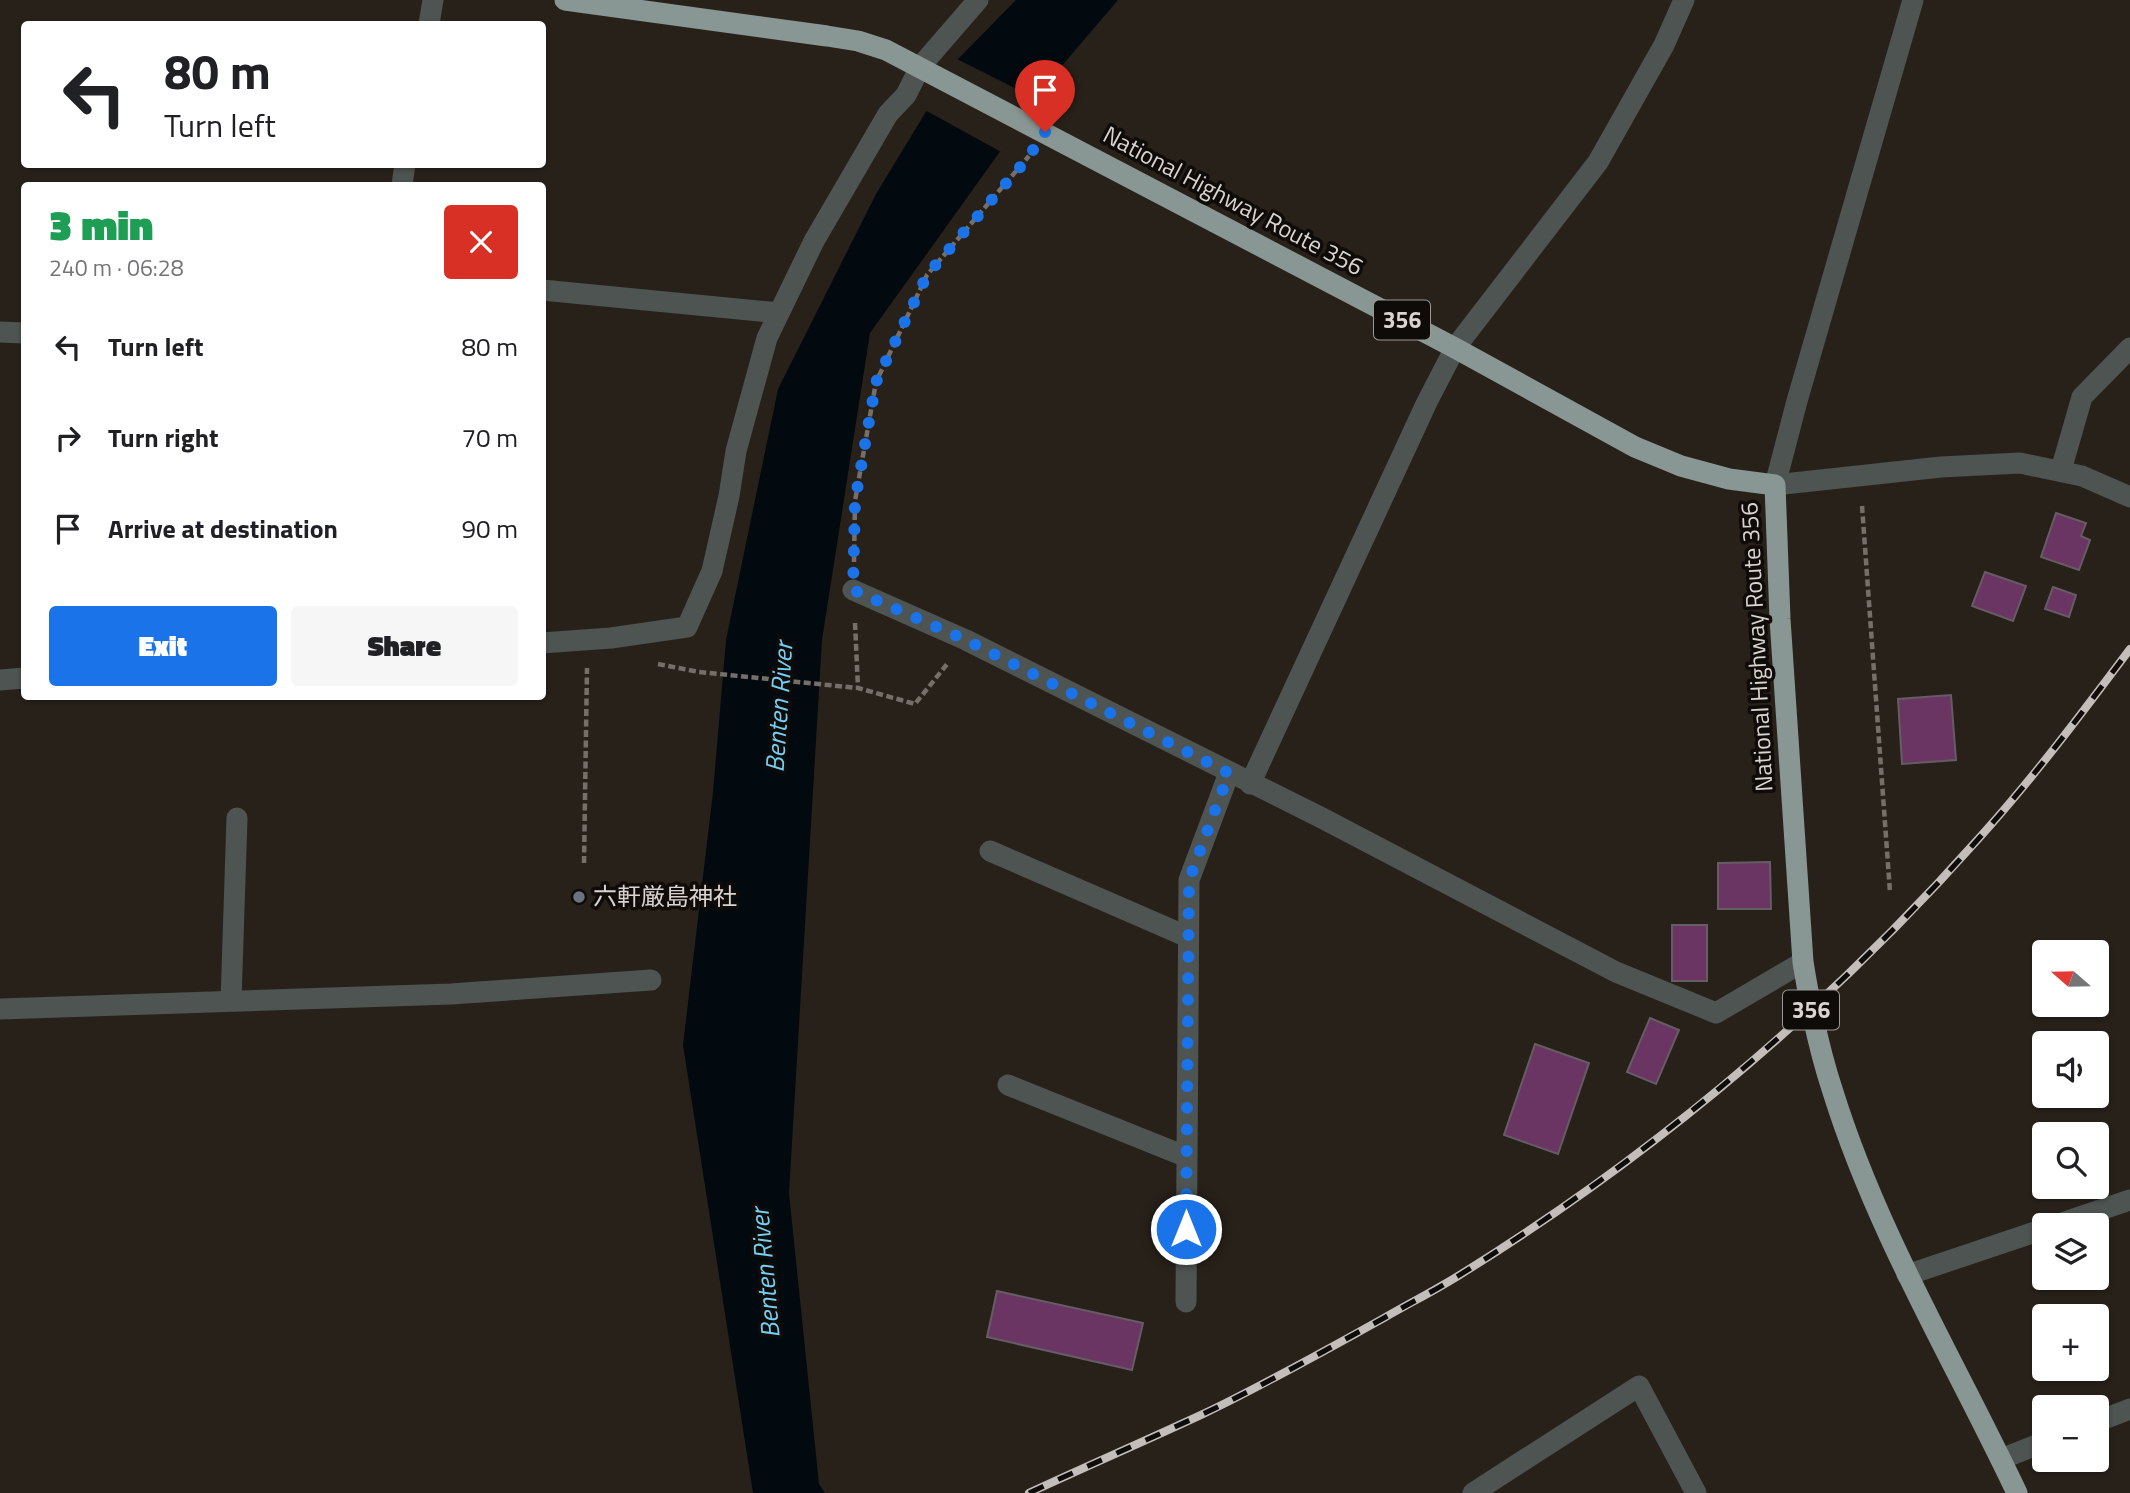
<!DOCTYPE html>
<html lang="en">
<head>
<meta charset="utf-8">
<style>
	body { margin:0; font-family:"Titillium Web","Noto Sans JP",sans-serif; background:#f6f6f6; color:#202124; height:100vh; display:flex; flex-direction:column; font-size:26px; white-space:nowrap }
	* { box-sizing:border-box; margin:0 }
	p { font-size:23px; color:#757577 }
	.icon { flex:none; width:38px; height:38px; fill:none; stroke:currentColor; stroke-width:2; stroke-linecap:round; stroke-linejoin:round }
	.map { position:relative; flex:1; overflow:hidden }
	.side { position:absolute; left:21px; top:182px; width:525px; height:518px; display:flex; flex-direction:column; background:#fff; border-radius:7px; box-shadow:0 2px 5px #0004 }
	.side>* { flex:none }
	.hud { position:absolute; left:21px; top:21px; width:525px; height:147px; border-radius:7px; box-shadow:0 2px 5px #0004; background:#fff; color:#202124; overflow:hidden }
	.needle { width:46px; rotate:290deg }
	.controls { position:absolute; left:2032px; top:940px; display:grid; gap:14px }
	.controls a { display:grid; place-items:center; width:77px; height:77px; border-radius:7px; background:#fff; box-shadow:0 2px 5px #0004; font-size:35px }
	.pin { position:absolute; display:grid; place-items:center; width:60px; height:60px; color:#fff; margin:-72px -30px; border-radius:50% 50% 50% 0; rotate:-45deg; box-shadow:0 0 7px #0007 }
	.pin .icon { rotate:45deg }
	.me { position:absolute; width:77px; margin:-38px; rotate:0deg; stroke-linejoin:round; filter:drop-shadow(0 0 5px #0008) }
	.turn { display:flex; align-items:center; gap:24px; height:147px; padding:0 28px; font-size:32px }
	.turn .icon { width:91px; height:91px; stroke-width:2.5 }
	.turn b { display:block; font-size:49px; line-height:60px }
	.round { display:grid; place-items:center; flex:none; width:74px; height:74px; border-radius:7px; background:#f6f6f6 }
	.overview { display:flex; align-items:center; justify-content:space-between; height:119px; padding:0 28px }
	h1 { font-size:42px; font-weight:800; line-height:52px; color:#1e9e55 }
	.button { display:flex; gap:14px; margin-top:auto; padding:14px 28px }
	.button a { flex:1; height:80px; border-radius:7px; background:#1a73e8; color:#fff; font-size:28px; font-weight:800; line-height:80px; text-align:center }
	.button a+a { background:#f6f6f6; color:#202124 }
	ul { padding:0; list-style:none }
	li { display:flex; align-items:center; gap:21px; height:91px; padding:0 28px }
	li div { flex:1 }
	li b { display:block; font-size:26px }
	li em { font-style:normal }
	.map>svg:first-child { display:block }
</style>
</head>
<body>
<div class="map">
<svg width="2130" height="1493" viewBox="0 0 2130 1493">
	<rect width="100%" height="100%" fill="#28211a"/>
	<path fill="#020a0f" d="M1016 0H1118L1060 68 870 333 822 640 789 1193 819 1484 825 1493H753L683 1045 713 792 726 640 778 389 876 194 958 59Z"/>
	<path fill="#28211a" d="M955 58 1040 101 1003 153 923 109Z"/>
	<path fill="#6a3562" stroke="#665c64" stroke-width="2" d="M2056 513 2086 523 2081 536 2090 540 2079 570 2041 557Z
		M1985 572 2026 586 2013 621 1972 606Z
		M2053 587 2076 595 2069 617 2045 609Z
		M1951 695 1956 760 1902 764 1898 699Z
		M1770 862 1771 909H1718V863Z
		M1672 925H1707V981H1672Z
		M1650 1018 1679 1030 1656 1084 1627 1072Z
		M1535 1044 1589 1063 1558 1154 1504 1135Z
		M997 1291 1143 1323 1132 1370 987 1337Z"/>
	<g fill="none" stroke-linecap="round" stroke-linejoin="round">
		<path stroke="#766f69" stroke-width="4.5" stroke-dasharray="7 3.5" stroke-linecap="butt" d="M1862 506 1890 892
			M854 562 855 501 876 382 927 275 1029 156
			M855 623 858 688
			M658 664 699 672 858 688 915 704 948 663
			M584 863 587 668"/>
		<path stroke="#4e5452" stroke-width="21" d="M1913 0 1797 401 1775 485 1941 467 2020 463 2082 476 2130 497
			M429 24 433 0
			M402 185 405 164
			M542 290 779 313
			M0 332 24 333
			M2061 470 2082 397 2130 348
			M853 590 966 640 1320 817 1616 972 1716 1013 1803 962
			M542 643 611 638 687 627 712 571 729 496 736 451 767 338 814 241 888 114 906 95 920 67 978 0
			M0 680 24 678
			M1250 784 1427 402 1455 348 1598 162 1664 45 1684 0
			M990 851 1188 937
			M231 1001 237 818
			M0 1009 451 994 651 980
			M1008 1085 1187 1157
			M2056 1225 2130 1200
			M1907 1275 2044 1229
			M1186 1302 1189 880 1229 773
			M2096 1422 2130 1409
			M2001 1459 2044 1442
			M1473 1493 1639 1386 1696 1493"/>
		<path stroke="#899794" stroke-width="21" d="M565 0 827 36 858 41 886 50 1455 348 1635 447 1681 466 1729 479 1775 485 1780 619 1803 962C1810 1006 1819 1050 1833 1092 1877 1233 1954 1360 2017 1493"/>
		<g stroke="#c4beba" stroke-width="8">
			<path id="rail" d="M1029 1493C1087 1466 1145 1441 1203 1414 1264 1385 1324 1351 1384 1318 1408 1304 1434 1291 1458 1276 1652 1156 1829 1007 1980 837 2034 777 2082 713 2130 649"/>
		</g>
		<use href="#rail" stroke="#0e0b08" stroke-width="5" stroke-dasharray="16" stroke-linecap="butt"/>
	</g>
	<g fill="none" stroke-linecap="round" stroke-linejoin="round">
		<path stroke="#1a73e8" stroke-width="12" stroke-dasharray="0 21.6" d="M1045 132 1027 159 927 275 876 382 855 501 853 590 966 640 1229 773 1189 880 1186 1229"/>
	</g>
	<circle fill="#6b7280" stroke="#0e0b08" stroke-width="2.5" cx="579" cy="897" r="7"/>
	<g text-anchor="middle" stroke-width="7" stroke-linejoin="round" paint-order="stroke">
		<g fill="#0e0b08" stroke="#9d9894" stroke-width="2">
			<rect x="1374" y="300.5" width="56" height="39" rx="5"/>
			<rect x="1783" y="990.5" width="56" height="39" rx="5"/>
		</g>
		<g font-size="23" font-weight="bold" fill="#dad4d0">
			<text x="1402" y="328">356</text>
			<text x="1811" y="1018">356</text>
		</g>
		<g font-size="24" fill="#dad4d0" stroke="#0e0b08">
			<text transform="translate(1233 201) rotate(28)" y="8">National Highway Route 356</text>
			<text transform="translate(1757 647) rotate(-93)" y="8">National Highway Route 356</text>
		</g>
		<g font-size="24" fill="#dad4d0" stroke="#0e0b08" text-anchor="start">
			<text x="593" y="905">六軒厳島神社</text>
		</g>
		<g font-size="26" font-style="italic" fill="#73cff4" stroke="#0e0b08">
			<text transform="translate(779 707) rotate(-86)" y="9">Benten River</text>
			<text transform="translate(765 1273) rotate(-95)" y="9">Benten River</text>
		</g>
	</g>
</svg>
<div class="controls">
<a><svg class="needle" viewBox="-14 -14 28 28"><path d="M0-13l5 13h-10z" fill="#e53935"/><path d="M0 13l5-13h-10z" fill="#757577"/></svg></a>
<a><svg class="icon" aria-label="sound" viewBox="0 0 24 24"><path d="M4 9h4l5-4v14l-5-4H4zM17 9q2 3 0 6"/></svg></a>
<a><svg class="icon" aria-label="search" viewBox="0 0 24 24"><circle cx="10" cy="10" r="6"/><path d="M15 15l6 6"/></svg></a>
<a><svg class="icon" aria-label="layers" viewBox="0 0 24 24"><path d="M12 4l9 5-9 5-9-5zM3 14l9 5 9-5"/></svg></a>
<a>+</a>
<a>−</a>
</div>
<div class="pin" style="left:1045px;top:132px;background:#d93025"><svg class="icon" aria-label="arrive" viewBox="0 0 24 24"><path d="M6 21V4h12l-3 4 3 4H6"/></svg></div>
<svg class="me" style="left:1186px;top:1229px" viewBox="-20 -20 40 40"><circle r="17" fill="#1a73e8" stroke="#fff" stroke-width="3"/><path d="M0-11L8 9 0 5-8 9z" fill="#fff"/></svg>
<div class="hud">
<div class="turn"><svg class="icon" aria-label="left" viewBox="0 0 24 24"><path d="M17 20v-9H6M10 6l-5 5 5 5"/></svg><div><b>80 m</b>Turn left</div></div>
</div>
<section class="side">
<div class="overview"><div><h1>3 min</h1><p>240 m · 06:28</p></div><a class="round" style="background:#d93025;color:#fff"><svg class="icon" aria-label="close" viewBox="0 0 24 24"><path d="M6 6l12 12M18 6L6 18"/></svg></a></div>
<ul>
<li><svg class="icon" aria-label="left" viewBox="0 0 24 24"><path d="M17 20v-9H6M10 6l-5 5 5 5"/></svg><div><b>Turn left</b></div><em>80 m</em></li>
<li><svg class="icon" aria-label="right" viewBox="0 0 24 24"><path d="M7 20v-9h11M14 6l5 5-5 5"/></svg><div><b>Turn right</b></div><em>70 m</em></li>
<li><svg class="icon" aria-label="arrive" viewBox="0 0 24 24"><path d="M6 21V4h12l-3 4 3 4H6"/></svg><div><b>Arrive at destination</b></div><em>90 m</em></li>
</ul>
<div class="button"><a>Exit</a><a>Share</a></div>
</section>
</div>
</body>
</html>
